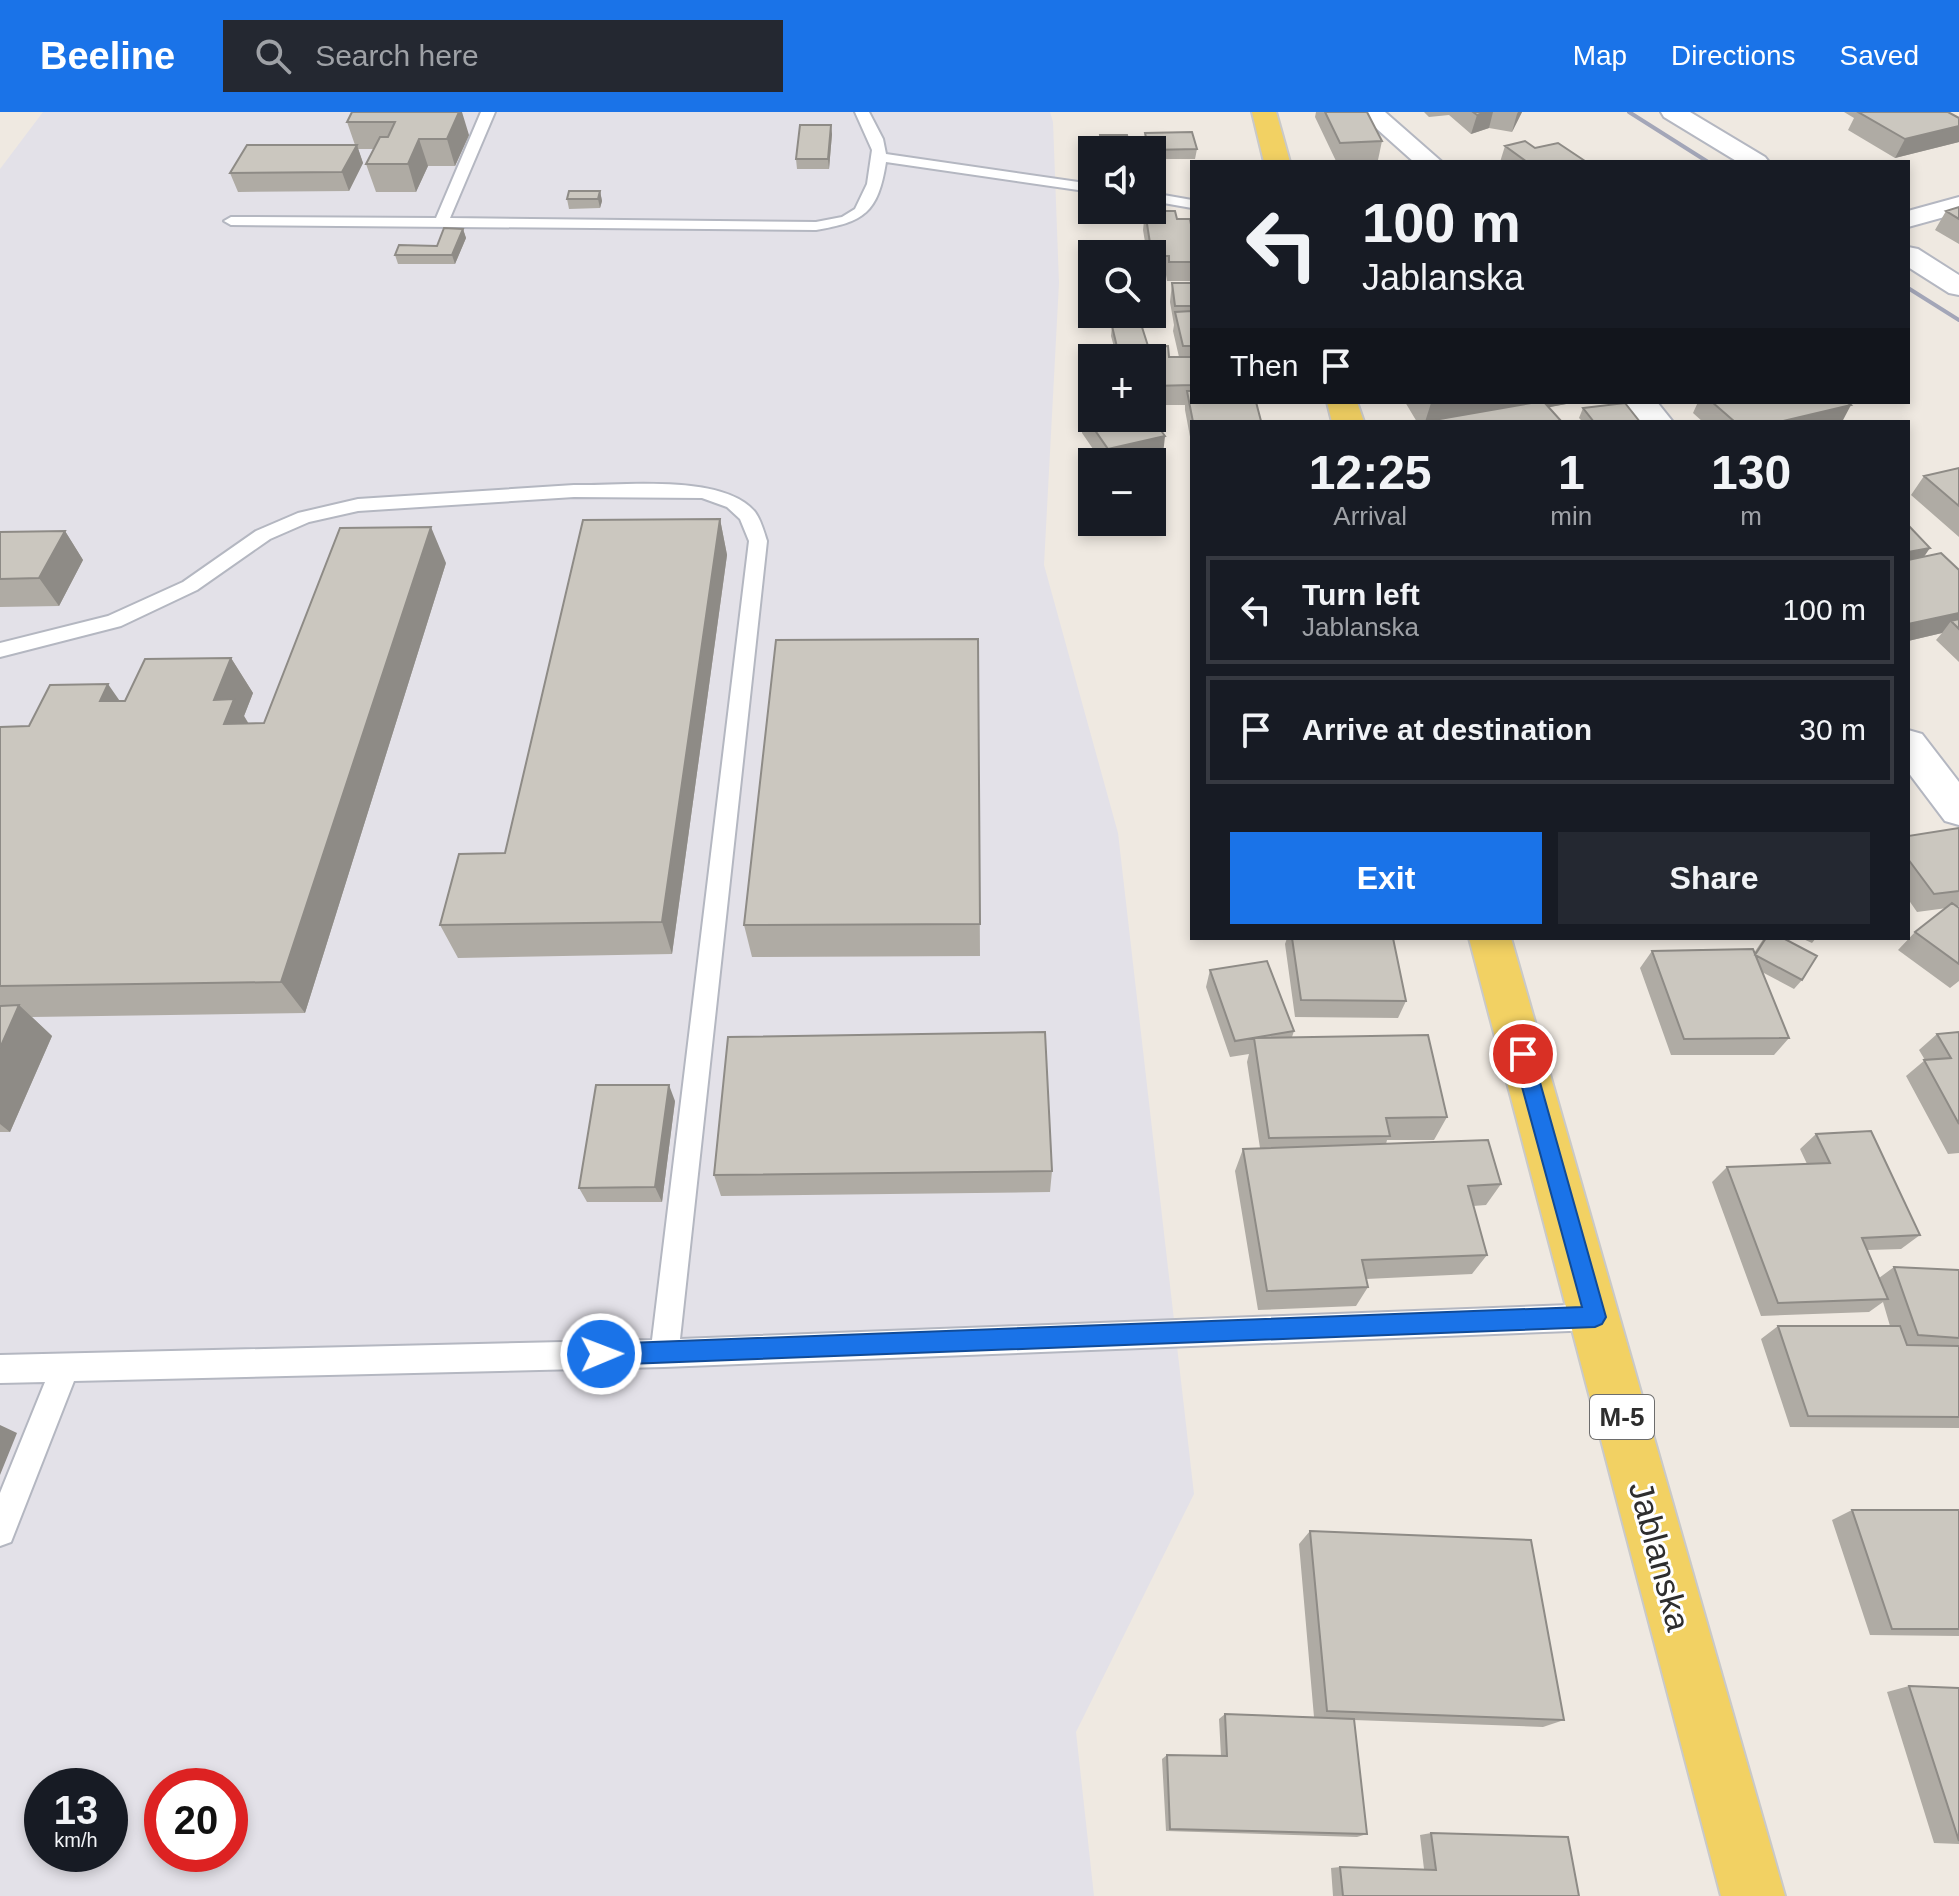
<!DOCTYPE html>
<html lang="en">
<head>
<meta charset="utf-8">
<style>
	body { margin:0; font-family:Arial,sans-serif; background:#242831; color:#f1f3f6; height:100vh; display:flex; flex-direction:column; font-size:30px; white-space:nowrap }
	* { box-sizing:border-box; margin:0 }
	p { font-size:26px; color:#9ea1a6 }
	.icon { flex:none; width:44px; height:44px; fill:none; stroke:currentColor; stroke-width:2; stroke-linecap:round; stroke-linejoin:round }
	.map { position:relative; flex:1; overflow:hidden }
	.details { position:absolute; left:1190px; top:308px; width:720px; height:520px; display:flex; flex-direction:column; background:#171b24; border-radius:0px; box-shadow:0 4px 12px #0003 }
	.details>* { flex:none }
	.hud { position:absolute; left:1190px; top:48px; width:720px; height:244px; border-radius:0px; box-shadow:0 4px 12px #0003; background:#171b24; color:#f1f3f6; overflow:hidden }
	.controls { position:absolute; left:1078px; top:24px; display:grid; gap:16px }
	.controls a { display:grid; place-items:center; width:88px; height:88px; border-radius:0px; background:#171b24; box-shadow:0 4px 12px #0003; font-size:40px }
	.speed { position:absolute; left:24px; top:1656px; display:flex; gap:16px; font-size:40px; font-weight:700; text-align:center }
	.speed>* { display:grid; place-content:center; width:104px; height:104px; border-radius:50%; background:#171b24; box-shadow:0 4px 12px #0003; line-height:1 }
	.speed small { font-size:20px; font-weight:400 }
	.speed .limit { border:12px solid #d22; background:#fff; color:#111 }
	.pin { position:absolute; display:grid; place-items:center; width:68px; height:68px; color:#fff; margin:-34px; border:4px solid #fff; border-radius:50%; box-shadow:0 2px 8px #0007 }
	.me { position:absolute; width:88px; margin:-44px; rotate:89deg; stroke-linejoin:round; filter:drop-shadow(0 0 6px #0008) }
	.turn { display:flex; align-items:center; gap:28px; height:168px; padding:0 40px; font-size:36px }
	.turn .icon { width:104px; height:104px; stroke-width:2.5 }
	.turn b { display:block; font-size:56px; line-height:68px }
	.then { display:flex; align-items:center; height:76px; padding:0 40px; background:#0003; gap:16px; font-size:30px }
	.eta { display:flex; justify-content:space-evenly; align-items:center; height:136px; text-align:center }
	.eta b { font-size:48px; font-weight:600; line-height:56px }
	.action { display:flex; gap:16px; margin-top:auto; padding:16px 40px }
	.action a { flex:1; height:92px; border-radius:0px; background:#1a73e8; color:#fff; font-size:32px; font-weight:600; line-height:92px; text-align:center }
	.action a+a { background:#242831; color:#f1f3f6 }
	ul { padding:0; list-style:none }
	li { display:flex; align-items:center; gap:24px; height:108px; margin:0 16px 12px; padding:0 24px; border:4px solid #363941; border-radius:0px }
	li div { flex:1 }
	li b { display:block; font-size:30px }
	li em { font-style:normal }
	header { display:flex; align-items:center; gap:48px; box-sizing:border-box; height:112px; padding:0 40px; background:#1a73e8; color:#fff }
	header strong { font-size:38px }
	nav { display:flex; gap:44px; margin-inline-start:auto; font-size:28px }
	.search { width:560px; height:72px; background:#242831; display:flex; align-items:center; gap:20px; box-sizing:border-box; padding:0 28px; border-radius:0px; color:#9ea1a6; font-size:30px }
	.map>svg:first-child { display:block }
</style>
</head>
<body>
<header>
<strong>Beeline</strong>
<div class="search"><svg class="icon" aria-label="search" viewBox="0 0 24 24"><circle cx="10" cy="10" r="6"/><path d="M15 15l6 6"/></svg>Search here</div>
<nav><a>Map</a><a>Directions</a><a>Saved</a></nav>
</header>
<div class="map">
<svg width="1959" height="1784" viewBox="0 0 1959 1784">
	<rect width="100%" height="100%" fill="#efe9e1"/>
	<path fill="#e3e1e8" fill-rule="evenodd" d="M43 0H1050L1053 10 1059 171 1044 453 1118 721 1194 1382 1076 1620 1094 1784H0V57ZM42 1674H110V1742H42ZM162 1674H230V1742H162Z"/>
	<g fill="none" stroke-linecap="round" stroke-linejoin="round">
		<g stroke="#b4b7c1" stroke-width="4">
			<path id="lane" d="M481 0H495L450 106 816 110 842 105 855 97 867 72 872 38 855 0H869L883 27 886 42 1092 72V80L886 50C878 101 864 110 816 118L231 113 224 109 231 105 436 106Z
				M1152 81 1192 88V96L1152 89Z
				M574 373C621 374 723 361 755 400 761 408 764 420 767 429L680 1227 1595 1192 1605 1196 1609 1205 1605 1214 1595 1218 664 1255 74 1269 11 1430 0 1434V1381L45 1270 0 1271V1243L652 1228 749 429 740 407 727 395 702 386 574 385 358 399 309 410 270 427 197 478 121 514 0 545V531L108 504 183 470 256 419 298 401 358 387Z"/>
		</g>
		<g stroke="#b4b7c1" stroke-width="4">
			<path id="street" d="M1358 0H1385L1442 50H1414Z
				M1661 0H1690L1765 45 1769 50H1738L1664 5Z
				M1959 85V101L1908 115V99Z
				M1908 135 1918 137 1959 163V183L1949 181 1908 155Z
				M1625 290H1657L1673 310H1640Z
				M1908 618 1922 622 1959 670V713L1945 709 1908 660Z"/>
		</g>
		<g stroke="#c9c9c9" stroke-width="4">
			<path id="primary" d="M1252 0H1276L1290 50H1264Z
				M1327 290H1357L1364 310H1332Z
				M1469 826H1511L1785 1784H1721Z"/>
		</g>
		<use href="#lane" fill="#fff" fill-rule="evenodd"/>
		<use href="#street" fill="#fff" fill-rule="evenodd"/>
		<use href="#primary" fill="#f2d163" fill-rule="evenodd"/>
		<path stroke="#a3a6b8" stroke-width="4" d="M1629 0 1708 50
			M1908 176 1959 208"/>
	</g>
	<path fill="#afaba4" d="M352 0 469 23 455 54H428L416 80H376L366 52 374 37H358L363 51 349 79 238 80 230 61 355 33 347 10Z
		M1316 0H1367L1382 29 1378 48 1336 49 1315 5Z
		M1424 0H1522L1512 20 1489 16 1471 22 1449 3 1429 5Z
		M1844 0H1948L1959 6V30L1895 46 1848 18 1854 6Z
		M1145 21 1197 37 1195 47H1152V38H1146L1144 30Z
		M832 22 829 57H797L796 47Z
		M1505 34 1535 36 1585 50H1500Z
		M600 79 602 89 600 96 569 97 567 87Z
		M1959 95V132L1935 118 1946 99Z
		M1145 99 1192 118V169H1167L1166 163H1152V142H1147L1143 118Z
		M463 117 466 126 455 152H398L395 143 437 134Z
		M1172 171H1192V290H1291L1290 292H1257L1261 310H1192V330H1191L1185 298V293H1152V246H1092V294H1090L1087 264 1088 245H1110L1111 235H1114L1111 224 1112 214 1169 245H1179L1173 219 1174 213 1170 190Z
		M1405 290H1577L1549 295 1562 310H1417Z
		M1698 290H1847L1842 310H1703L1693 301Z
		M1583 296 1640 310H1583L1579 306Z
		M1083 301 1163 343 1133 350H1102L1082 321Z
		M1959 356V425L1911 383 1924 364Z
		M720 407 727 443 672 842 458 846 440 813 505 741Z
		M1908 413 1924 445 1959 458V550L1936 528 1942 521 1908 529Z
		M65 419 83 448 59 494 0 495V420Z
		M446 451 305 901 32 905 52 924 10 1020H0V615L29 614 119 589H125L231 546 253 581 244 604 249 612 264 611Z
		M978 527 980 844 752 845 744 813Z
		M1959 716V794H1956L1959 796V869L1950 876 1898 838 1915 820 1947 796 1917 800 1908 787V724Z
		M1287 826H1393L1406 889 1398 906 1295 905 1285 832Z
		M1764 826H1783L1802 868 1794 877 1762 860 1789 926 1774 943H1671L1640 856 1652 839 1754 841Z
		M1801 826H1816L1812 831Z
		M1210 858 1294 919 1292 925 1447 1005 1434 1028H1387L1386 1032 1501 1072 1486 1093 1473 1094 1487 1143 1472 1162 1366 1167 1368 1175 1356 1194 1258 1198 1235 1059 1243 1037 1260 1036 1247 950 1249 942 1230 945 1206 875Z
		M1959 920V1041L1948 1042 1906 964 1925 948 1919 938 1937 922Z
		M675 989 662 1090H587L579 1076Z
		M1816 1022 1920 1123 1901 1137 1867 1138 1879 1166 1894 1155 1959 1158V1316L1790 1315 1761 1227 1778 1214H1890L1883 1190 1869 1200 1761 1204 1712 1070 1727 1055 1807 1052 1800 1037Z
		M1052 1059 1050 1080 721 1084 714 1063Z
		M1852 1398H1959V1524L1870 1523 1832 1408Z
		M1310 1419 1564 1608 1543 1615 1354 1608 1367 1722 1357 1725 1166 1719 1162 1647 1167 1643 1221 1644 1219 1607 1225 1602 1314 1605 1299 1432Z
		M1909 1574 1959 1576V1732L1934 1731 1887 1580Z
		M1431 1721 1579 1784H1333L1331 1756 1340 1755 1424 1757 1420 1723Z"/>
	<path fill="#8e8b86" d="M459 0H462L469 23 455 54 447 27Z
		M1486 0H1493L1489 16 1471 22 1477 3Z
		M1518 0H1522L1512 20 1517 2Z
		M831 13 832 22 829 57 828 47Z
		M1959 14V30L1895 46 1905 27Z
		M419 27 428 54 416 80 408 52Z
		M357 33 363 51 349 79 342 60Z
		M600 79 602 89 600 96 598 87Z
		M463 117 466 126 455 152 452 143Z
		M1434 290H1577L1470 310 1434 308 1433 310H1425L1431 291Z
		M1851 293 1842 310H1779Z
		M1165 324 1163 343 1133 350H1106L1108 337Z
		M720 407 727 443 672 842 662 810Z
		M431 415 446 451 305 901 281 870Z
		M65 419 83 448 59 494 39 466Z
		M1930 436 1917 455 1908 457V440Z
		M1959 501V517L1951 509 1942 521 1908 529V512Z
		M231 546 253 581 244 604 255 623 224 612 214 588Z
		M108 572 133 608 100 589Z
		M19 893 52 924 10 1020 0 1012V936Z
		M669 973 675 989 662 1090 655 1075Z
		M0 1313 17 1321 0 1363Z"/>
	<path fill="#cbc7bf" stroke="#8e8b86" stroke-width="2" d="M352 0H459L447 27H419L408 52H366L380 25H388L395 10H347Z
		M1325 0H1367L1382 29 1340 31Z
		M1473 0H1486L1477 3Z
		M1858 0H1948L1959 6V14L1905 27Z
		M800 13H831L828 47H796Z
		M1192 20 1197 37 1149 38 1145 21Z
		M1100 23H1127L1130 38H1102Z
		M1525 29 1535 36 1558 31 1585 49 1581 50H1527L1505 34Z
		M247 33H357L342 60 230 61Z
		M569 79H600L598 87H567Z
		M1959 95V107L1946 99Z
		M1145 99H1175L1177 107H1190L1192 118V150H1169V144H1152Z
		M444 116 463 117 452 143H395L399 133 437 134Z
		M1172 171H1192V194H1175Z
		M1192 199V234H1183L1175 200Z
		M1141 212 1148 234 1117 235 1112 214Z
		M1168 234 1169 245H1192V273L1152 274V246H1092V274L1088 245H1112L1111 235Z
		M1187 279H1192V290H1256L1261 309 1193 310Z
		M1537 290H1544L1562 310H1435L1434 308Z
		M1712 290H1847L1851 293 1779 310H1735Z
		M1625 291 1640 310H1594L1583 296Z
		M1092 299V306H1152L1165 324 1108 337 1083 301Z
		M1959 356V394L1924 364Z
		M720 407 662 810 440 813 459 742 505 741 583 408Z
		M1908 413 1930 436 1908 440Z
		M431 415 281 870 0 874V615L29 614 50 573 108 572 100 589H125L145 547 231 546 214 588 234 587 224 612 264 611 340 416Z
		M65 419 39 466 0 467V420Z
		M1941 441 1959 458V501L1908 512V448Z
		M1959 507V517L1951 509Z
		M978 527 980 812 744 813 776 528Z
		M1959 716V779L1934 782 1908 747V724Z
		M1952 791 1959 796V852L1915 820Z
		M1292 826H1393L1406 889 1301 888Z
		M1766 826H1783L1817 844 1802 868 1755 843Z
		M1753 837 1789 926 1684 927 1652 839Z
		M1267 849 1294 919 1235 929 1210 858Z
		M19 893 0 936V894Z
		M1045 920 1052 1059 714 1063 728 925Z
		M1959 920V1012L1924 948 1951 946 1937 922Z
		M1428 923 1447 1005 1386 1006 1390 1024 1269 1026 1254 926Z
		M596 973H669L655 1075 579 1076Z
		M1871 1019 1920 1123 1862 1126 1888 1187 1778 1191 1727 1055 1830 1051 1816 1022Z
		M1488 1028 1501 1072 1468 1074 1487 1143 1362 1148 1368 1175 1267 1179 1243 1037Z
		M1894 1155 1959 1158V1226L1918 1223Z
		M1778 1214H1900L1907 1233 1959 1234V1305L1808 1304Z
		M1852 1398H1959V1517H1892Z
		M1310 1419 1531 1428 1564 1608 1327 1599Z
		M1909 1574 1959 1576V1729Z
		M1225 1602 1354 1607 1367 1722 1170 1717 1167 1643 1227 1644Z
		M1431 1721 1568 1725 1579 1784H1343L1340 1755 1436 1758Z"/>
	<path fill="#1a73e8" stroke="#114b97" stroke-width="2" d="M1523 934 1529 937 1532 942 1606 1205 1602 1212 1595 1215 601 1253 594 1250 591 1242 594 1235 601 1232 1582 1195 1513 942 1516 937Z"/>
	<g text-anchor="middle" stroke-width="6" stroke-linejoin="round" paint-order="stroke">
		<rect fill="#fff" stroke="#6d6d6d" stroke-width="2" x="1590" y="1283" width="64" height="44" rx="6"/>
		<g font-size="26" font-weight="bold" fill="#2e2e2e">
			<text x="1622" y="1314">M-5</text>
		</g>
		<g font-size="34" fill="#2e2e2e" stroke="#fff">
			<text transform="translate(1660 1444) rotate(75)" y="12">Jablanska</text>
		</g>
	</g>
</svg>
<div class="controls">
<a><svg class="icon" aria-label="sound" viewBox="0 0 24 24"><path d="M4 9h4l5-4v14l-5-4H4zM17 9q2 3 0 6"/></svg></a>
<a><svg class="icon" aria-label="search" viewBox="0 0 24 24"><circle cx="10" cy="10" r="6"/><path d="M15 15l6 6"/></svg></a>
<a>+</a>
<a>−</a>
</div>
<div class="speed"><div>13<small>km/h</small></div><div class="limit">20</div></div>
<div class="pin" style="left:1523px;top:942px;background:#d93025"><svg class="icon" aria-label="arrive" viewBox="0 0 24 24"><path d="M6 21V4h12l-3 4 3 4H6"/></svg></div>
<svg class="me" style="left:601px;top:1242px" viewBox="-20 -20 40 40"><circle r="17" fill="#1a73e8" stroke="#fff" stroke-width="3"/><path d="M0-11L8 9 0 5-8 9z" fill="#fff"/></svg>
<div class="hud">
<div class="turn"><svg class="icon" aria-label="left" viewBox="0 0 24 24"><path d="M17 20v-9H6M10 6l-5 5 5 5"/></svg><div><b>100 m</b>Jablanska</div></div>
<div class="then">Then<svg class="icon" aria-label="arrive" viewBox="0 0 24 24"><path d="M6 21V4h12l-3 4 3 4H6"/></svg></div>
</div>
<section class="details">
<div class="eta">
<div><b>12:25</b><p>Arrival</p></div>
<div><b>1</b><p>min</p></div>
<div><b>130</b><p>m</p></div>
</div>
<ul>
<li><svg class="icon" aria-label="left" viewBox="0 0 24 24"><path d="M17 20v-9H6M10 6l-5 5 5 5"/></svg><div><b>Turn left</b><p>Jablanska</p></div><em>100 m</em></li>
<li><svg class="icon" aria-label="arrive" viewBox="0 0 24 24"><path d="M6 21V4h12l-3 4 3 4H6"/></svg><div><b>Arrive at destination</b></div><em>30 m</em></li>
</ul>
<div class="action"><a>Exit</a><a>Share</a></div>
</section>
</div>
</body>
</html>
